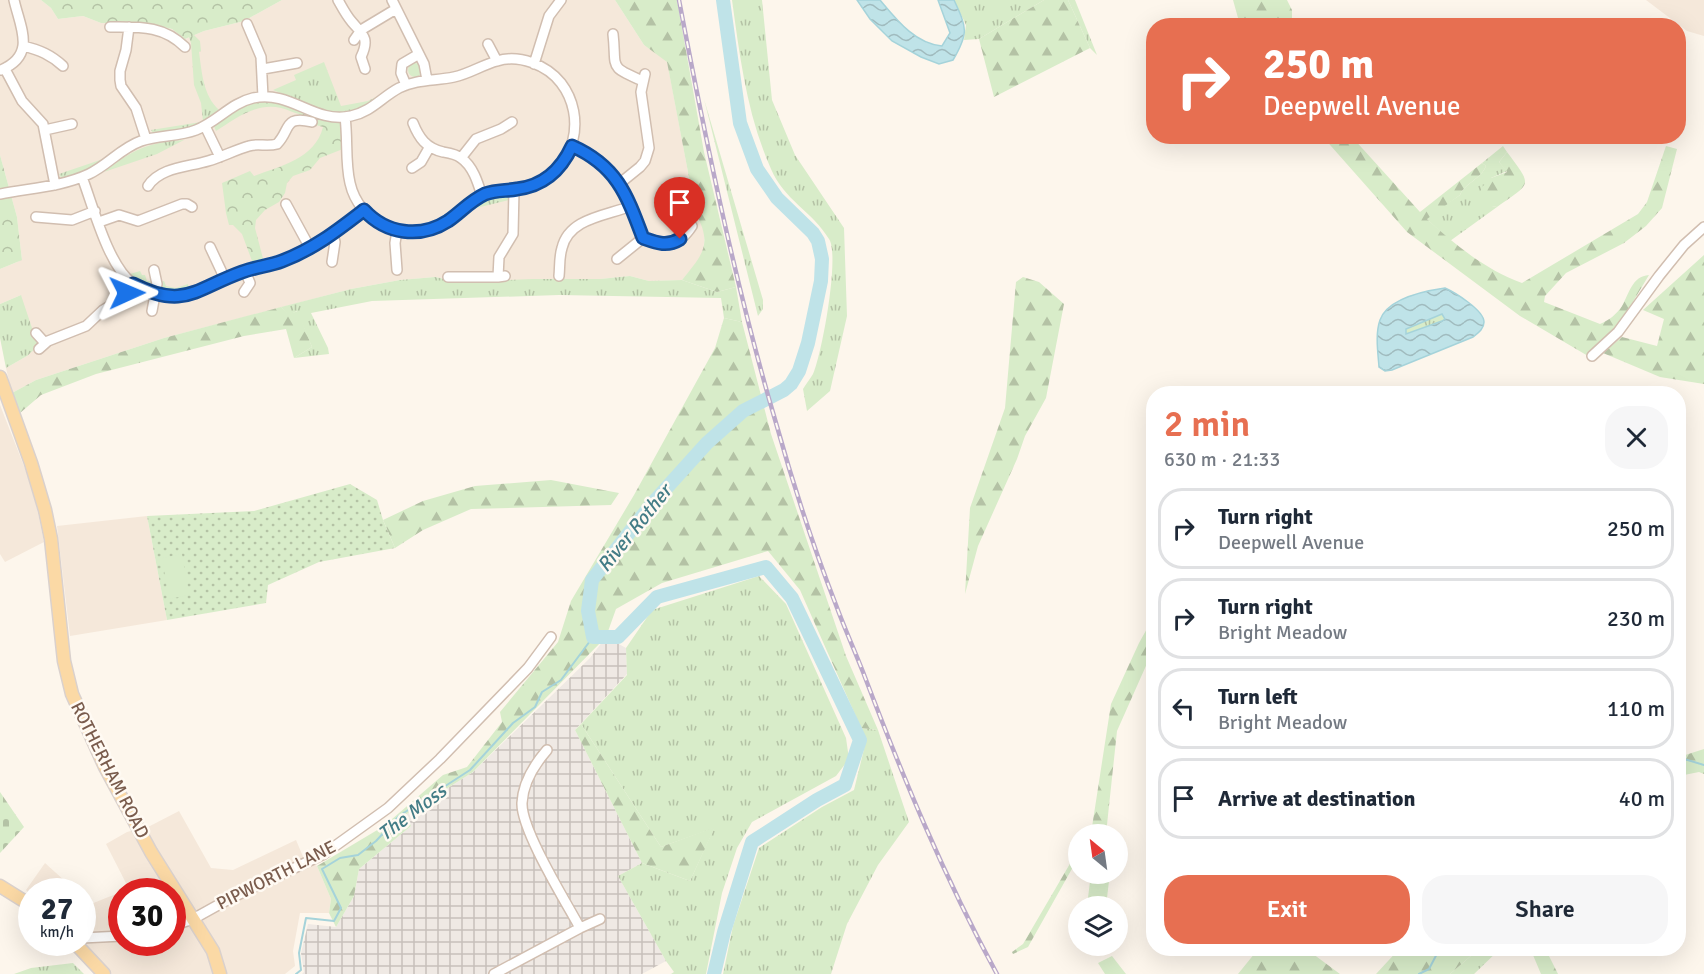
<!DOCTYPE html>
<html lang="en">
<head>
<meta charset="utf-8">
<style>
	body { margin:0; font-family:Signika,sans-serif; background:#f6f6f7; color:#1f2937; height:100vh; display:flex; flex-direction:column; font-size:22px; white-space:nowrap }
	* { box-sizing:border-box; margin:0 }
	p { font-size:20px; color:#747a83 }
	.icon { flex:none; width:33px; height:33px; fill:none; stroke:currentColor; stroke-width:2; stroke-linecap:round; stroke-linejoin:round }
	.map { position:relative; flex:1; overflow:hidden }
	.panel { position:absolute; left:1146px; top:386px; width:540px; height:570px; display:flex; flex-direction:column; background:#fff; border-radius:24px; box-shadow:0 6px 24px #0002 }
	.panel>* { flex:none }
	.guide { position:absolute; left:1146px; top:18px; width:540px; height:126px; border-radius:24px; box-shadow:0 6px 24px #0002; background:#e76f51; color:#fff; overflow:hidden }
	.needle { width:39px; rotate:331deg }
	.fabs { position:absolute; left:1068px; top:824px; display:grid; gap:12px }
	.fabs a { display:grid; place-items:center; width:60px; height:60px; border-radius:50%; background:#fff; box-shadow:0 6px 24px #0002; font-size:30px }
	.speed { position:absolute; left:18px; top:878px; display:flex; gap:12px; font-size:30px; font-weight:700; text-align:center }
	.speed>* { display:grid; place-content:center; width:78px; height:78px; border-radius:50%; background:#fff; box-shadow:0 6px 24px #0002; line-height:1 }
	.speed small { font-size:15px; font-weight:400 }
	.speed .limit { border:9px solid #d22; background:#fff; color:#111 }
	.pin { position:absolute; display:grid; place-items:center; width:51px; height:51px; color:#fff; margin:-62px -26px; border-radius:50% 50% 50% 0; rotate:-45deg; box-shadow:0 0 6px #0007 }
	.pin .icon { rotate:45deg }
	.me { position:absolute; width:66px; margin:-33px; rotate:89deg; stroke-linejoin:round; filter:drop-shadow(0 0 4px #0008) }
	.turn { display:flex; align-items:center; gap:21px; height:126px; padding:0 18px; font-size:27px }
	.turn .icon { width:78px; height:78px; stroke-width:2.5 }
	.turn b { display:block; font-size:42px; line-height:51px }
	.round { display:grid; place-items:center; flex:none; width:63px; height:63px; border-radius:24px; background:#f6f6f7 }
	.headline { display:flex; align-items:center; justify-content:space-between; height:102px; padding:0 18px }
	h1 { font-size:36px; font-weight:600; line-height:45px; color:#e76f51 }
	.action { display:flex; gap:12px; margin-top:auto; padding:12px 18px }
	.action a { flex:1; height:69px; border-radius:24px; background:#e76f51; color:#fff; font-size:24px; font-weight:600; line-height:69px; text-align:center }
	.action a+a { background:#f6f6f7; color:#1f2937 }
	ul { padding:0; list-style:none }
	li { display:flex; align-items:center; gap:18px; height:81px; margin:0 12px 9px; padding:0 6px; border:3px solid #e0e1e3; border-radius:24px }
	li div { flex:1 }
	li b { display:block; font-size:22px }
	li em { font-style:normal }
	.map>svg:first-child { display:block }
</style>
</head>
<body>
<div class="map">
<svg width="1704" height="974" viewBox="0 0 1704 974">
	<defs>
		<pattern id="industrial-grid" width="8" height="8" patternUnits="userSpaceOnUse" patternTransform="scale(1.5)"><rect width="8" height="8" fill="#efe9e4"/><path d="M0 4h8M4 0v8" fill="none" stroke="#c7c0bb"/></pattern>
		<pattern id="grass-tufts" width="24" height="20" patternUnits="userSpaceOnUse" patternTransform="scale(1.5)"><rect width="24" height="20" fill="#d8ecc9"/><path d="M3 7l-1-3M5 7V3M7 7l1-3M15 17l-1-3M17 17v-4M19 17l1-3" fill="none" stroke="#b4c2a5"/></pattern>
		<pattern id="forest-firs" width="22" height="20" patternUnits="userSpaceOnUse" patternTransform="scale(1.5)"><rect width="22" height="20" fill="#d8ecc9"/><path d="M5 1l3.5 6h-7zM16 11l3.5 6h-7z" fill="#b4c2a5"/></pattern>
		<pattern id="cemetery-stones" width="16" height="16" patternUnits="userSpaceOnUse" patternTransform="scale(1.5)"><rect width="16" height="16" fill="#d8ecc9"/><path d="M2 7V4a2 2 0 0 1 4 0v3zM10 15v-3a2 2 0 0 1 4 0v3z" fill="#b4c2a5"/></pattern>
		<pattern id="park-crowns" width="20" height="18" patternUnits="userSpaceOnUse" patternTransform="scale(1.5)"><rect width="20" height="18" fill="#d8ecc9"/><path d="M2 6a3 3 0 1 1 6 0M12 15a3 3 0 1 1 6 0" fill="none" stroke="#b4c2a5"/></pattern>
		<pattern id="garden-dots" width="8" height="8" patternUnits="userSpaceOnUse" patternTransform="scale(1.5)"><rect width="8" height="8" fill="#d8ecc9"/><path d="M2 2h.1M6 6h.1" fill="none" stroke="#b4c2a5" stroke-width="1.8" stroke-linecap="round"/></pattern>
		<pattern id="water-waves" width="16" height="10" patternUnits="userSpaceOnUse" patternTransform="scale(1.5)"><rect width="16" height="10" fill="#bfe3e8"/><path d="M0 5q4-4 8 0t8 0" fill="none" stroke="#a0bbbe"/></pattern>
	</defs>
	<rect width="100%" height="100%" fill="#fdf6ec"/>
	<path fill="#f5e8da" d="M0 0H41L51 8 58 19 83 16 101 23H146L172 29 185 39 204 31 244 21 282 0H615L644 45 667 61 696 214 705 229 703 256 682 280 649 281 630 276 600 279 460 282 435 277 400 280 351 289 164 338 36 380 12 393 6 368 27 356 21 295 0 304V269L22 260 17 217 0 155Z
		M1646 0H1704V36L1687 31Z
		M0 405 33 489 44 542 5 562 0 554Z
		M147 516 167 620 70 636 57 526Z
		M179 811 211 868 233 870 296 840 304 859 317 866 331 899 329 913H300L293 951 295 966 285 974H112L82 942 83 897 91 904 121 892 122 942H172V891H124L129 889 106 844 127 832 150 826Z
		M45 863 76 891H32L31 895 26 890Z"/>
	<path fill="url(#industrial-grid)" d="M606 637 626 648 627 674 575 730 642 863 618 876 666 961 642 974H302L304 972 301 953 308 924 336 927 354 896 359 869 411 826 405 815 473 772 590 658Z"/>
	<path fill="url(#grass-tufts)" d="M732 0H762L772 100 795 155 844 228 847 316 830 391 807 411 803 389C806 384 810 379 813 374 822 354 840 255 829 239 812 211 784 200 771 169 747 115 740 58 732 0Z
		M954 0H1044L979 39 964 40 966 25Z
		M1068 0H1075L1097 55 1090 48Z
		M194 35 200 41 201 51 199 52C202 73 203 95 219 110L203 121 201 103 194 85 191 43 189 37Z
		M324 62 341 106 368 101 378 96 380 98 360 110 345 114 330 113 273 90 296 80 294 75Z
		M408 70a7 7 0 1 1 14 0a7 7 0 1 1-14 0Z
		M704 99 763 300V309L758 316Z
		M201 122 202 125 176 132 153 133 151 130Z
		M184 140 157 154 104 172C132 150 148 142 184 140Z
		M1503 146 1507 152 1499 162 1507 171 1491 178 1492 206 1497 207 1450 241 1426 218 1460 195C1465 183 1481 179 1486 166L1482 163Z
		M106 158C94 171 78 175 62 179L59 174Z
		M505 194 509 200 472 209 487 198Z
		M140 271 142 275H145L147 281H150L152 284 164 281 166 286 176 288 188 284 189 292C163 292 150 292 130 274Z
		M630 276 649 281 682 280 717 292 736 287 742 322 724 318 721 298 559 295 372 301 311 313 328 348 329 354 294 358 312 347 297 311 289 315 281 307 351 289 400 280 435 277 460 282 532 279H600Z
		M21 295 38 346 27 356 6 368 0 338V304Z
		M1442 314 1445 319 1442 321 1406 334 1405 329Z
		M759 576 786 604 846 738 849 759 836 776 752 822 737 848 722 893 706 974H671L674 972 666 961 618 876 642 863 690 881 714 828 661 847 581 724 627 675 626 648 652 610Z
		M861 728 878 730 909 822 878 865 847 924 831 974H723L733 926 759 848 822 807 854 790 866 741Z
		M1480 948H1501L1474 974H1450Z
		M73 963 84 974H14L31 968Z"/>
	<path fill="url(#forest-firs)" d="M615 0H677L704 152 736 287 717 292 682 280C702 255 713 245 696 214L667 62 644 45Z
		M1044 0H1068L1090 48 994 97 979 39Z
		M1233 0H1287L1292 10V25H1240Z
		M1323 137H1352L1420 212 1482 163 1486 166C1481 179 1465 183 1460 195L1427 219C1455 245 1486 270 1522 283L1638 214 1647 202 1666 146 1677 149 1662 208 1646 226 1624 243 1566 273 1545 296 1544 302 1600 324C1609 320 1616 315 1622 306 1629 294 1632 276 1649 275L1616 330 1588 356 1520 316 1407 232Z
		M1507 152C1533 187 1532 182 1497 207L1492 206 1481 199V188L1491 178 1507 172 1499 162Z
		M1704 255V384L1660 377 1603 353 1622 337 1657 346 1664 319 1643 310Z
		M1023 277 1039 282 1064 304 1046 398 1025 436 1017 459 978 546 965 594 970 508 1005 408 1016 282Z
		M281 307 289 314 298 311 312 347 294 358 286 329 244 336 96 374 41 395 20 413 12 393 36 380 164 338Z
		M724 318 742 322 771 434 846 656 878 730 861 728 800 590 768 551 662 583 616 609 606 637 473 772 405 815 411 826 359 869 354 896 336 927 329 913 331 899 317 866 384 826 443 775 467 767 502 722 500 712 558 642 571 601 634 495 715 348Z
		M551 480 619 493 611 505 471 509 423 530 395 548 383 520 423 501 475 486Z
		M1153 618V650L1117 731 1106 834H1088L1092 827 1111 704 1139 643Z
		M581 724 661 847 715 827 690 881 642 863 575 730Z
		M1704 749V774L1699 772 1679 776V757Z
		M1078 850V858L1028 947 1013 954 1012 952 1023 944Z
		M1091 873H1110L1106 906H1087Z
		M1259 948H1305L1340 974H1238Z
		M1400 948H1480L1450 974H1376Z
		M1530 948H1545L1558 974H1541Z
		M1112 956 1126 974H1105L1098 963Z"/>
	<path fill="url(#cemetery-stones)" d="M0 792 24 827 0 853Z"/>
	<path fill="url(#park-crowns)" d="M41 0H282L244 21 204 31 185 39 172 29 146 23H101L83 16 58 19 51 8Z
		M263 97 345 117 348 147 320 158 310 170 293 176 287 183 285 193 279 202 265 210 256 220 255 228 265 266 255 269 242 234 233 225H229L226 213 222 183 250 171 254 176C280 166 315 159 323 127L302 121 299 114C293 113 287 109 281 108 256 102 235 119 216 131L212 122 232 107Z
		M0 155 17 217 22 260 0 269Z"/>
	<path fill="url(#garden-dots)" d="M350 484 377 500 383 520 395 548 319 562 268 585 266 603 167 620 147 516 254 511Z"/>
	<path fill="#d8ecc9" d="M182 554 189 595 169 599 162 558Z"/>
	<path fill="url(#water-waves)" stroke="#a5d3da" stroke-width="1.5" fill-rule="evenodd" d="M857 0H880C896 19 915 44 942 46L950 33 938 0H954C967 28 969 33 953 60L939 64 921 57 892 41 870 19Z
		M1445 288C1454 292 1484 310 1484 322 1484 329 1478 333 1473 337L1392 370 1385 371 1379 367C1378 353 1375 334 1380 320 1388 298 1424 291 1445 288ZM1442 314 1445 319 1442 321 1406 334V329Z"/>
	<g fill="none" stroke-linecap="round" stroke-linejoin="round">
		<path stroke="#a5d3da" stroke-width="2" d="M1678 760 1681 758 1704 765
			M296 974 301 970 299 953 306 918 334 921 341 908 322 869 340 858 358 855 376 841 399 816 470 770 513 723 535 707 542 692 561 680 593 637
			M1419 974 1429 969 1440 948"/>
		<path stroke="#bfe3e8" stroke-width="14" d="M714 974 724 932 752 842 817 800 845 785 860 740 792 598 766 567 657 597 618 637H593L588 611 592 580 651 505 707 443 743 411 784 390 791 384 799 371 808 343 821 281 822 259 818 241 813 233 777 198 757 169 740 123 723 0"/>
		<g stroke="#d1beb0" stroke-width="12">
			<path id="minor" d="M338 0C342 7 346 15 352 22 363 35 370 38 361 57L365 69
				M392 0 424 64 427 80
				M247 24 261 57 263 97
				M110 27C139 27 163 25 185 47
				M129 27 126 50 120 71V80L121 86 136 108 146 139
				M613 34C617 68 607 66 643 81
				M354 40 361 30 396 9
				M488 44 497 61
				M23 46C40 50 51 55 63 66
				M534 64 549 16 561 0
				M5 69 22 101 43 124 55 185
				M263 69 297 63
				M1 70C37 55 20 27 14 0
				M406 85 401 73 402 64 419 54
				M413 123C419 138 426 148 443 152 449 153 456 154 461 158 473 166 478 183 482 196
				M205 126 220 157
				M45 130 72 124
				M572 146C616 164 627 197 643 238
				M461 158 476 139 501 129 512 122
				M412 168 421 162 429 148
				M82 177C93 206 108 265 132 283 170 312 203 286 239 273 254 267 269 266 283 260 314 249 339 230 364 210
				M619 184 640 167 645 161 649 148 641 92 645 74
				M148 186C160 167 189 167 208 161 222 157 235 150 249 146 258 143 267 147 277 144 291 130 283 115 312 122
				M0 194C30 188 61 187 89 174 108 165 121 148 141 141 159 135 178 137 196 130 217 122 231 103 253 98 292 90 313 124 351 116 371 112 382 97 399 88 417 79 435 81 454 77 469 74 482 65 497 61 519 54 547 65 561 83 587 117 575 168 535 185 523 190 511 189 499 190 491 191 483 195 476 199 462 206 453 220 439 226 403 242 359 223 350 183 345 162 348 139 345 117
				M286 204 310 248
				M36 217 72 220 95 211
				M99 222 119 215 138 221 182 204H187L192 207
				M397 231 395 243 397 270
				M643 238C666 245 677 249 692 226
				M210 247 225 279
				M617 259 643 238
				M332 262 335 242 333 235
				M505 276 498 277 499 257 513 234 514 190
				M559 276C560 267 559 257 562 248 569 218 606 216 631 206
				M448 277H498
				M244 292 250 283 245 271
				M152 311 157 284 154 270
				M36 333 45 343
				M39 349 48 341 86 326 103 310 121 299 133 284
				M1592 356 1618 332 1659 276 1684 245 1704 227
				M172 926 193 919 229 899 324 854 388 808 440 759 528 668 551 637
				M580 928 600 919
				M82 938 122 936
				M494 974 580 928C566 902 521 830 522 803 523 783 534 765 547 750"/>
		</g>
		<g stroke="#dad1cd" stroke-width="15">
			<path id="major" d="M0 377 31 463 45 510 51 539 64 661 72 694 105 767 151 852 213 951 220 974
				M0 886 32 906
				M74 942 104 974"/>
		</g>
		<use href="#minor" stroke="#fff" stroke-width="9"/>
		<use href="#major" stroke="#fbd9a5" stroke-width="12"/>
		<g stroke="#b9a8c9" stroke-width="4.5">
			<path id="rail" d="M679 0C706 142 735 284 776 423 793 484 813 546 836 605 844 627 854 649 863 672 902 775 944 877 997 974"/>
		</g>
		<use href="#rail" stroke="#fffaf3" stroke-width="2" stroke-dasharray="7" stroke-linecap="butt"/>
	</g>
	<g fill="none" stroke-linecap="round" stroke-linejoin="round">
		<g stroke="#114b97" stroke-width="15">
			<path id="route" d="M127 293 133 284C184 310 195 289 242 272 255 267 269 266 282 261 314 249 338 230 364 210 386 234 420 239 448 221 461 212 470 201 485 194 496 190 506 191 517 189 543 186 561 170 572 146 617 166 627 195 643 238 657 243 667 247 680 239"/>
		</g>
		<use href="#route" stroke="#1a73e8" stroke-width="10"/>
	</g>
	<g text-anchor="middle" stroke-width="5" stroke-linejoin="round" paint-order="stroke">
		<g font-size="18" fill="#7a5c4d" stroke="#fffaf3">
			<text transform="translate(110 770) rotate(63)" y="6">ROTHERHAM ROAD</text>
			<text transform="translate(276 875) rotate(-27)" y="6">PIPWORTH LANE</text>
		</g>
		<g font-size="20" font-style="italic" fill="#437c86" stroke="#fffaf3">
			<text transform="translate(634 528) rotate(-51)" y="7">River Rother</text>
			<text transform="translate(412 812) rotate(-37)" y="7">The Moss</text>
		</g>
	</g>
</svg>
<div class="fabs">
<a><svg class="needle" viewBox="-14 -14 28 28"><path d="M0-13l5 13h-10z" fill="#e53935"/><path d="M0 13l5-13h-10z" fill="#747a83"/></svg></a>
<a><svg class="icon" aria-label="layers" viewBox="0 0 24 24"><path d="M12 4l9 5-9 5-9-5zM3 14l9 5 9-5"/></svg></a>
</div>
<div class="speed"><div>27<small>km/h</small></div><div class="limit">30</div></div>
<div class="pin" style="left:680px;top:239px;background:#d93025"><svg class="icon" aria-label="arrive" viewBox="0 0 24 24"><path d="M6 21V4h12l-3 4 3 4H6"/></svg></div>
<svg class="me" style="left:127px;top:293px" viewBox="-20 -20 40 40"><path d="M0-17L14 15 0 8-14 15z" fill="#1a73e8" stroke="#fff" stroke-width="4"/></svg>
<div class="guide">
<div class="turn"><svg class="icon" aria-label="right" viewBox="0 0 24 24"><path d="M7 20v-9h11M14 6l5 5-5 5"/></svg><div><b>250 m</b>Deepwell Avenue</div></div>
</div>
<section class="panel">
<div class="headline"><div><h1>2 min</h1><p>630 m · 21:33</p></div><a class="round"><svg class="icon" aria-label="close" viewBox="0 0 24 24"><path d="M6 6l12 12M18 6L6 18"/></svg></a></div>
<ul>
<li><svg class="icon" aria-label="right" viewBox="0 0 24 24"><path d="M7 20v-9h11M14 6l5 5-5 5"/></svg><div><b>Turn right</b><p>Deepwell Avenue</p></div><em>250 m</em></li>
<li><svg class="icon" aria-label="right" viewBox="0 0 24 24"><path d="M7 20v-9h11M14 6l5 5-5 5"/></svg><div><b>Turn right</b><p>Bright Meadow</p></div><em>230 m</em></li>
<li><svg class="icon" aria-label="left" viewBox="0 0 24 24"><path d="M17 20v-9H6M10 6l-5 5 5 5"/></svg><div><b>Turn left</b><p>Bright Meadow</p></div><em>110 m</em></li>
<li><svg class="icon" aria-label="arrive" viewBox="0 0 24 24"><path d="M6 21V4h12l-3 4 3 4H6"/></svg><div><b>Arrive at destination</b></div><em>40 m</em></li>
</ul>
<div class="action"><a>Exit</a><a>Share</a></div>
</section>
</div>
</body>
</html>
